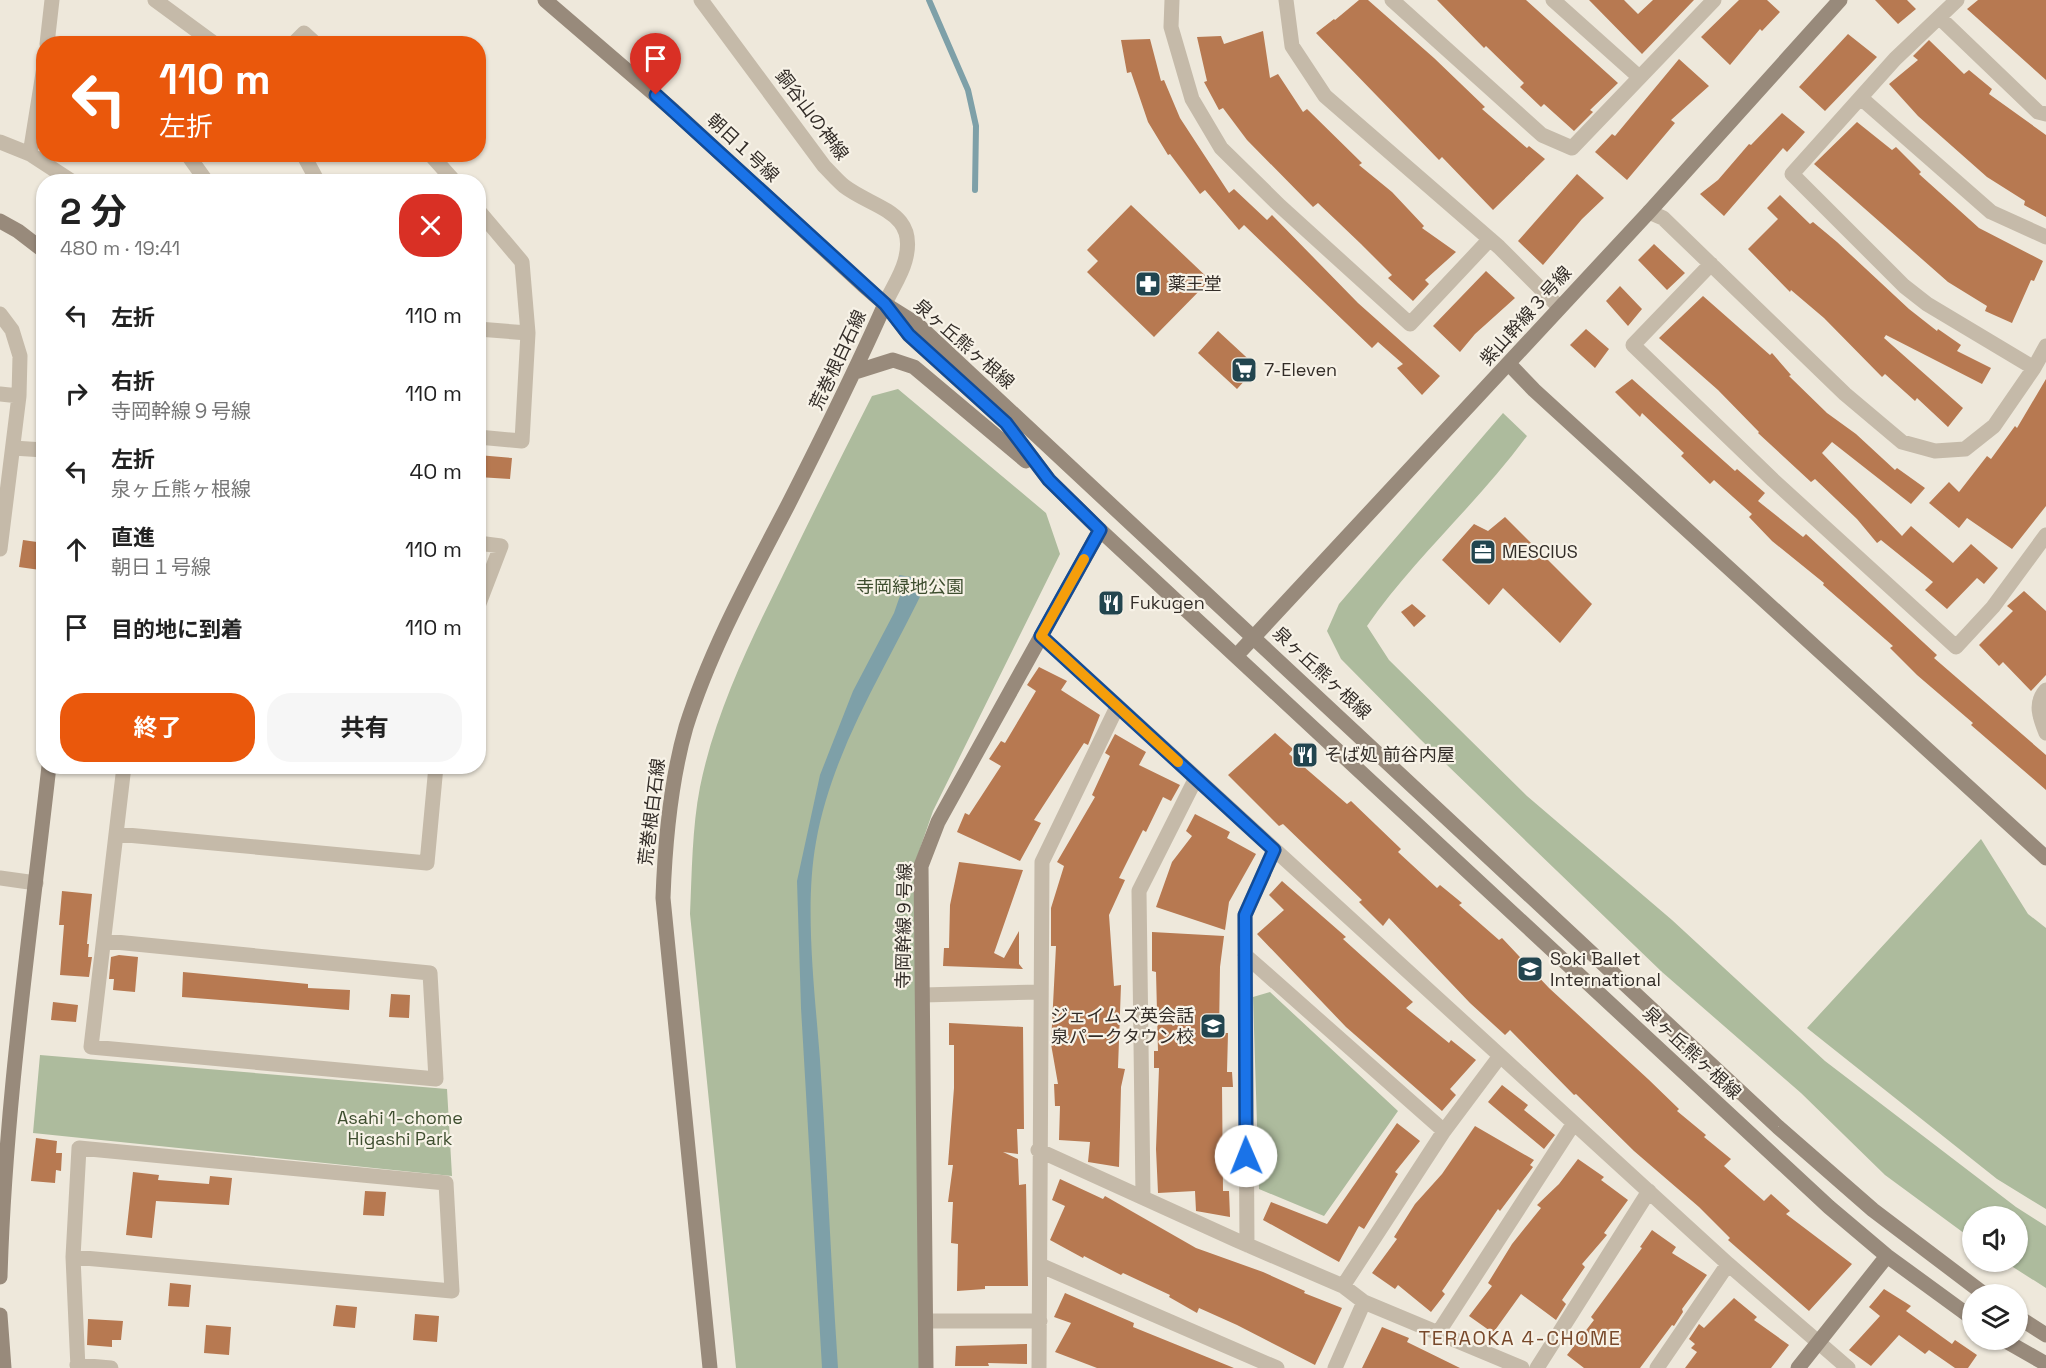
<!DOCTYPE html>
<html lang="ja">
<head>
<meta charset="utf-8">
<style>
	body { margin:0; font-family:"Space Grotesk","Noto Sans JP",sans-serif; background:#f6f6f6; color:#222; height:100vh; display:flex; flex-direction:column; font-size:22px; white-space:nowrap }
	* { box-sizing:border-box; margin:0 }
	p { font-size:20px; color:#767676 }
	.icon { flex:none; width:33px; height:33px; fill:none; stroke:currentColor; stroke-width:2; stroke-linecap:round; stroke-linejoin:round }
	.map { position:relative; flex:1; overflow:hidden }
	.panel { position:absolute; left:36px; top:174px; width:450px; height:600px; display:flex; flex-direction:column; background:#fff; border-radius:24px; box-shadow:0 2px 4px #0004 }
	.panel>* { flex:none }
	.guide { position:absolute; left:36px; top:36px; width:450px; height:126px; border-radius:24px; box-shadow:0 2px 4px #0004; background:#ea580c; color:#fff; overflow:hidden }
	.fabs { position:absolute; left:1962px; top:1206px; display:grid; gap:12px }
	.fabs a { display:grid; place-items:center; width:66px; height:66px; border-radius:50%; background:#fff; box-shadow:0 2px 4px #0004; font-size:30px }
	.pin { position:absolute; display:grid; place-items:center; width:51px; height:51px; color:#fff; margin:-62px -26px; border-radius:50% 50% 50% 0; rotate:-45deg; box-shadow:0 0 6px #0007 }
	.pin .icon { rotate:45deg }
	.me { position:absolute; width:66px; margin:-33px; rotate:359deg; stroke-linejoin:round; filter:drop-shadow(0 0 4px #0008) }
	.turn { display:flex; align-items:center; gap:21px; height:126px; padding:0 24px; font-size:27px }
	.turn .icon { width:78px; height:78px; stroke-width:2.5 }
	.turn b { display:block; font-size:42px; line-height:51px }
	.round { display:grid; place-items:center; flex:none; width:63px; height:63px; border-radius:24px; background:#f6f6f6 }
	.summary { display:flex; align-items:center; justify-content:space-between; height:102px; padding:0 24px }
	h1 { font-size:36px; font-weight:700; line-height:45px }
	.button { display:flex; gap:12px; margin-top:auto; padding:12px 24px }
	.button a { flex:1; height:69px; border-radius:24px; background:#ea580c; color:#fff; font-size:24px; font-weight:700; line-height:69px; text-align:center }
	.button a+a { background:#f6f6f6; color:#222 }
	ul { padding:0; list-style:none }
	li { display:flex; align-items:center; gap:18px; height:78px; padding:0 24px }
	li div { flex:1 }
	li b { display:block; font-size:22px }
	li em { font-style:normal }
	.map>svg:first-child { display:block }
</style>
</head>
<body>
<div class="map">
<svg width="2046" height="1368" viewBox="0 0 2046 1368">
	<rect width="100%" height="100%" fill="#eee8db"/>
	<path fill="#adbb9d" d="M898 389 1046 513 1060 554 933 811 914 866 920 1368H736L690 914C692 872 692 828 700 787 715 713 750 642 783 575 812 515 842 455 872 396Z
		M1503 413 1527 436C1478 503 1414 558 1367 626L1389 660 1527 796 1672 920 1825 1061 2016 1207 2046 1226V1288L2005 1262H2018V1216H1972V1239L1885 1175 1801 1093 1662 972 1420 739 1341 659 1327 631 1339 604Z
		M1981 839 2028 914 2046 928V1209L1997 1179 1807 1028Z
		M1270 992 1398 1111 1324 1216 1259 1189 1253 997Z
		M40 1055 447 1089 452 1176 33 1133Z"/>
	<path fill="#7ea0a8" d="M899 575 928 580C888 666 833 746 816 842 804 908 815 993 820 1060 827 1162 831 1265 838 1368H822L801 1008 797 881 820 775 853 691 894 613 902 590Z"/>
	<g fill="none" stroke-linecap="round" stroke-linejoin="round">
		<path stroke="#7ea0a8" stroke-width="6" d="M929 0 968 90 976 126 975 190"/>
	</g>
	<path fill="#b77951" d="M1359 0H1368L1434 58 1485 107 1482 109 1527 148 1529 146 1545 159 1493 210 1442 157 1439 160 1316 33 1334 19 1335 20Z
		M1437 0H1526L1618 83 1590 110 1593 112 1574 131 1544 104 1541 107 1520 87 1524 83 1486 46 1484 48Z
		M1589 0H1624L1638 14 1653 0H1694L1642 54Z
		M1739 0H1767L1780 12 1762 31 1760 29 1730 65 1701 37Z
		M1875 0H1907L1916 9 1898 24Z
		M1978 0H2046V80L1967 9Z
		M1263 31 1270 78 1278 74 1303 112 1307 109 1362 163 1359 165 1392 192 1424 226 1422 228 1456 252 1425 280 1429 284 1413 301 1388 278 1392 275 1361 244 1318 203 1313 207 1247 140 1223 108 1219 110 1204 82 1207 81 1197 37 1221 36 1224 44Z
		M1848 34 1877 57 1825 111 1799 87Z
		M1150 39 1161 81 1164 80 1180 118 1229 193 1234 189 1267 220 1272 215 1358 303 1440 376 1422 395 1397 368 1403 364 1378 342 1372 348 1244 225 1239 230 1205 190 1200 194 1170 154 1168 155 1148 122 1131 72 1127 73 1121 40Z
		M1929 40 1964 74 1969 70 1992 89 1989 94 2046 135V217L2024 205 2025 201 1987 177 1918 116 1889 84 1918 60 1913 56Z
		M1679 59 1709 86 1671 120 1675 123 1627 180 1595 152 1612 134 1615 136Z
		M1782 113 1805 132 1787 152 1783 148 1724 216 1700 194 1718 180 1749 144 1751 145Z
		M1857 122 1892 150 1896 147 1921 172 1919 174 1979 228 2043 261 2034 281 2031 280 2012 323 1985 311 1987 306 1948 282 1814 164Z
		M1577 174 1604 198 1582 219 1543 265 1518 241Z
		M1780 195 1810 224 1813 222 1837 242 1909 309 1937 331 1938 329 1961 345 1957 351 1991 368 1982 384 1886 335 1884 338 1963 408 1948 427 1917 398 1915 401 1885 374 1882 377 1824 318 1791 290 1790 292 1748 249 1778 219 1767 208Z
		M1131 205 1210 280 1154 337 1087 272 1098 261 1087 250Z
		M1654 244 1685 273 1667 290 1638 260Z
		M1486 271 1515 298 1475 334 1460 352 1433 326Z
		M1620 286 1642 309 1628 326 1606 301Z
		M1703 296 1770 355 1772 353 1791 375 1789 376 1827 413 1856 434 1895 470 1897 468 1925 488 1911 504 1832 442 1822 453 1902 536 1911 526 1953 563 1971 544 1998 568 1984 584 1977 578 1947 609 1925 590 1933 582 1881 540 1877 543 1857 519 1815 479 1811 482 1758 433 1759 432 1718 390 1659 338Z
		M1586 329 1609 349 1595 368 1570 345Z
		M1218 331 1257 367 1237 389 1198 353Z
		M1632 379 1735 471 1737 469 1765 493 1758 501 1803 537 1806 534 1937 655 1934 658 2046 755V790L1971 725 1973 723 1917 675 1890 648 1893 646 1823 585 1824 583 1772 541 1749 517 1752 514 1714 480 1710 484 1681 456 1684 453 1642 413 1640 417 1615 392Z
		M2046 379V506L2012 549 1967 518 1959 528 1929 503 1949 482 1959 492 1987 456 1991 459 2015 426 2017 428Z
		M478 455 512 458 510 479 478 477Z
		M1505 517 1592 604 1560 643 1503 588 1489 605 1442 560 1474 524 1488 531Z
		M23 540 44 543 40 570 19 567Z
		M2024 591 2046 611V675L2031 691 2003 662 1999 666 1979 645 2013 611 2007 606Z
		M1412 604 1426 616 1414 627 1401 612Z
		M1039 667 1067 681 1061 690 1100 715 1088 745 1084 743 1034 820 1041 823 1020 861 957 832 965 813 969 815 1001 766 989 759 1001 741 1005 743 1036 691 1027 685Z
		M1275 733 1293 749 1289 754 1347 804 1351 801 1401 849 1398 852 1437 888 1440 885 1462 903 1459 905 1499 940 1502 938 1549 988 1648 1079 1679 1109 1677 1111 1706 1135 1704 1137 1731 1159 1724 1166 1764 1201 1771 1194 1790 1211 1786 1214 1852 1264 1809 1311 1728 1240 1730 1238 1699 1207 1634 1151 1576 1094 1574 1095 1510 1030 1505 1035 1470 1003 1389 918 1383 926 1359 902 1362 900 1283 824 1279 826 1228 775Z
		M1115 734 1146 752 1139 765 1180 785 1171 801 1163 797 1146 832 1143 830 1119 878 1125 880 1109 915 1114 986 1121 985 1118 1068 1125 1069 1121 1087 1119 1167 1088 1162 1090 1142 1059 1140 1060 1106H1055L1054 1084H1058L1051 1044 1056 946H1051V908L1064 866 1057 862 1095 797 1092 795 1110 756 1105 753Z
		M1195 814 1230 832 1227 838 1256 854 1229 902 1225 930 1156 907 1172 862 1192 836 1186 831Z
		M959 862 1023 870 994 953 1004 958 1019 931V964L1023 969 943 966 944 948H949L950 905Z
		M1282 881 1346 937 1343 939 1413 1002 1406 1008 1449 1043 1451 1040 1476 1060 1450 1089 1456 1095 1442 1111 1346 1027 1257 934 1284 910 1269 895Z
		M62 891 92 894 87 944H89L88 957H92L89 977 60 975 64 925H59Z
		M1152 932 1224 936 1220 967 1219 1033H1228L1227 1072H1232L1233 1087H1222L1223 1191H1229L1230 1217 1196 1211 1195 1191 1158 1193 1156 1149 1159 1068H1154V1051H1158L1156 972 1152 971Z
		M119 955 138 957 135 992 113 990 114 979H109L111 957Z
		M183 972 308 984V988L350 990 349 1010 182 997Z
		M391 994 410 995 409 1018 389 1017Z
		M53 1002 78 1005 76 1022 51 1020Z
		M949 1023 1023 1027 1024 1129H1017L1018 1154 1003 1152 1018 1159 1019 1185 1026 1184 1028 1286H985V1289L957 1291 958 1244 951 1243 953 1202H948L953 1165H948L954 1088V1045H949Z
		M1502 1085 1528 1105 1524 1110 1555 1135 1544 1149 1488 1102Z
		M1397 1123 1420 1141 1395 1172 1398 1174 1364 1229 1359 1226 1339 1262 1263 1220 1271 1202 1327 1224Z
		M1475 1126 1534 1160 1530 1165 1533 1167 1500 1211 1498 1209 1442 1291 1445 1294 1431 1312 1398 1285 1395 1289 1372 1273 1397 1239 1394 1237 1415 1204 1442 1174Z
		M36 1138 57 1141 56 1153H62L61 1171 56 1170 55 1183 31 1181Z
		M1578 1159 1604 1177 1601 1180 1628 1200 1604 1233 1607 1235 1582 1264 1585 1267 1562 1300 1566 1304 1556 1320 1521 1294 1493 1333 1469 1316 1492 1286 1488 1283 1512 1244 1541 1208 1537 1205 1559 1184Z
		M133 1172 159 1175 158 1180 209 1184 210 1176 232 1178 229 1205 156 1201 152 1238 126 1235Z
		M1060 1179 1103 1199 1105 1196 1196 1248 1263 1272 1305 1291 1304 1293 1342 1308 1315 1365 1237 1325 1199 1308 1197 1313 1169 1297 1170 1295 1123 1273 1121 1275 1084 1256 1083 1258 1050 1240 1065 1206 1052 1200Z
		M365 1191 386 1192 384 1216 363 1215Z
		M1652 1230 1676 1247 1672 1253 1707 1275 1682 1309 1683 1312 1674 1326 1672 1325 1640 1368H1584L1567 1355 1594 1320 1591 1317 1642 1248 1640 1247Z
		M170 1283 191 1285 189 1307 168 1306Z
		M1884 1289 1911 1306 1906 1311 1952 1344 1955 1340 1977 1355 1968 1368H1955L1929 1350 1925 1354 1899 1335 1871 1366 1849 1350 1880 1316 1869 1307Z
		M1065 1293 1134 1323 1133 1327 1234 1368H1097L1055 1352 1071 1323 1054 1317Z
		M1734 1298 1757 1317 1754 1320 1789 1345 1771 1368H1685L1697 1352 1691 1348 1695 1344 1689 1339 1699 1324 1704 1328Z
		M336 1305 357 1307 355 1328 333 1326Z
		M415 1314 439 1316 437 1342 413 1340Z
		M88 1319 123 1321 121 1340H112V1347L87 1345Z
		M206 1325 231 1327 229 1355 204 1353Z
		M1382 1327 1409 1338 1407 1342 1460 1368H1362Z
		M1027 1344V1364L988 1363 989 1366H955L956 1346Z"/>
	<g fill="none" stroke-linecap="round" stroke-linejoin="round">
		<path stroke="#c5baa9" stroke-width="15" d="M155 0 215 44
			M701 0 824 166C831 173 837 180 844 186 874 209 919 211 905 261 901 276 891 290 885 304
			M1172 0 1171 27 1192 99 1221 148 1280 206 1410 324 1490 239
			M1286 0 1292 46 1325 96 1499 247 1559 307
			M1392 0 1542 135 1572 148 1714 0
			M1553 0 1638 76
			M1957 0 1895 59 1792 174 1904 286 1927 304 2034 368
			M1940 18 2038 112 2046 114
			M47 44 52 0
			M293 44 304 33 316 44
			M1861 98 1991 212 2046 237
			M0 142 30 154 73 182
			M30 154 44 67
			M187 154 207 182
			M303 154 318 182
			M430 154 455 182
			M478 210 522 262 528 333 522 441 478 437
			M1649 212 1663 218 1845 394 1902 442 1935 451 1965 449 1994 426 2034 368 2046 346
			M1711 264 1633 345 1773 480 1956 647 1993 607 2046 535
			M0 314 12 330 20 356 19 396 0 549
			M478 329 528 333
			M0 394 19 396
			M13 448 44 450
			M478 543 501 546 478 606
			M1041 636 1728 1264 1848 1368
			M2046 690C2034 703 2040 718 2046 733
			M116 834 427 863 436 766
			M0 878 36 883
			M105 941 430 973 436 1079 91 1047 124 766
			M1245 955 1444 1131
			M923 995 1040 992
			M1038 1150 1236 1240 1343 1286 1364 1302 1522 1368
			M1143 1196 1139 891 1196 778
			M1247 1245 1245 915 1274 850
			M73 1257 452 1291 446 1183 79 1148 73 1257 78 1368
			M1042 1266 1277 1368
			M1343 1286 1444 1131 1500 1056
			M926 1321H1040
			M1438 1333 1574 1123
			M77 1365 111 1368
			M1039 1368 1042 862 1117 707
			M1335 1368 1364 1302
			M1537 1368 1649 1191
			M1657 1368 1728 1264"/>
		<path stroke="#988a7b" stroke-width="15" d="M545 0 674 111 863 285 885 304 917 324 1778 1127 1873 1210 1984 1294
			M0 221 18 231 44 251
			M891 311 909 335 1006 423 1049 480 1100 530 1829 1207 1887 1256 1972 1318
			M1509 364 1534 390 2046 858
			M855 372 893 360 914 367 1026 461
			M1237 655 1649 212 1840 0
			M0 1277C5 1106 30 936 49 766
			M0 1315 4 1368
			M2018 1317 2046 1335
			M2004 1340 2046 1364
			M710 1368 663 898C665 841 670 783 686 727 710 650 751 576 788 505 822 438 855 372 885 304
			M926 1368 921 866 938 822 1100 530
			M1798 1368 1887 1256"/>
	</g>
	<g fill="none" stroke-linecap="round" stroke-linejoin="round">
		<g stroke="#114b97" stroke-width="15">
			<path id="route" d="M656 95 885 304 909 335 1006 423 1049 480 1100 530 1041 636 1274 850 1245 915 1246 1156"/>
		</g>
		<use href="#route" stroke="#1a73e8" stroke-width="10"/>
		<path stroke="#f59e0b" stroke-width="10" d="M1084 559 1041 636 1178 762"/>
	</g>
	<defs>
		<g id="pharmacy-square" transform="scale(1.35)"><rect x="-9" y="-9" width="18" height="18" rx="4" fill="#22454f" stroke="#f7f2e7"/><path d="M-2-6h4v4h4v4h-4v4h-4v-4h-4v-4h4Z" fill="#fff"/></g>
		<g id="supermarket-square" transform="scale(1.35)"><rect x="-9" y="-9" width="18" height="18" rx="4" fill="#22454f" stroke="#f7f2e7"/><path d="M-6-5.5h2.5l.6 2H6L4.5 2H-2.5L-4.4-4H-6ZM-1.5 3.2a1.3 1.3 0 1 0 .1 0ZM3 3.2a1.3 1.3 0 1 0 .1 0Z" fill="#fff"/></g>
		<g id="office-square" transform="scale(1.35)"><rect x="-9" y="-9" width="18" height="18" rx="4" fill="#22454f" stroke="#f7f2e7"/><path d="M-6-3h4V-5.5h4V-3h4V5H-6ZM-1-4.5V-3h2v-1.5ZM-6 0V1H6V0Z" fill="#fff"/></g>
		<g id="restaurant-square" transform="scale(1.35)"><rect x="-9" y="-9" width="18" height="18" rx="4" fill="#22454f" stroke="#f7f2e7"/><path d="M-5-6h1v4h1v-4h1v4h1v-4h1v5L-1.5 .5V6h-2V.5L-5-1ZM5-6V6H3V1.5H1.5Q1.5-4 5-6Z" fill="#fff"/></g>
		<g id="school-square" transform="scale(1.35)"><rect x="-9" y="-9" width="18" height="18" rx="4" fill="#22454f" stroke="#f7f2e7"/><path d="M0-5L7-2L0 1L-7-2ZM-4 1L0 2.5L4 1V4Q0 6-4 4Z" fill="#fff"/></g>
	</defs>
	<g fill-rule="evenodd">
		<use href="#pharmacy-square" x="1148" y="284"/>
		<use href="#supermarket-square" x="1244" y="370"/>
		<use href="#office-square" x="1483" y="552"/>
		<use href="#restaurant-square" x="1111" y="603"/>
		<use href="#restaurant-square" x="1305" y="755"/>
		<use href="#school-square" x="1530" y="969"/>
		<use href="#school-square" x="1213" y="1026"/>
	</g>
	<g text-anchor="middle" stroke-width="4.5" stroke-linejoin="round" paint-order="stroke">
		<g font-size="18" fill="#332d28" stroke="#f7f2e7">
			<text transform="translate(812 115) rotate(53)" y="6">銅谷山の神線</text>
			<text transform="translate(743 148) rotate(43)" y="6">朝日１号線</text>
			<text transform="translate(1526 316) rotate(-48)" y="6">紫山幹線３号線</text>
			<text transform="translate(964 344) rotate(41)" y="6">泉ヶ丘熊ヶ根線</text>
			<text transform="translate(838 360) rotate(-65)" y="6">荒巻根白石線</text>
			<text transform="translate(1322 673) rotate(43)" y="6">泉ヶ丘熊ヶ根線</text>
			<text transform="translate(652 812) rotate(-83)" y="6">荒巻根白石線</text>
			<text transform="translate(904 926) rotate(-89)" y="6">寺岡幹線９号線</text>
			<text transform="translate(1692 1053) rotate(43)" y="6">泉ヶ丘熊ヶ根線</text>
		</g>
		<g font-size="18" fill="#332d28" stroke="#f7f2e7" text-anchor="start">
			<text x="1168" y="290">薬王堂</text>
			<text x="1264" y="376">7-Eleven</text>
			<text x="1502" y="558">MESCIUS</text>
			<text x="1130" y="609">Fukugen</text>
			<text x="1324" y="761">そば処 前谷内屋</text>
			<text x="1550" y="965">Soki Ballet<tspan x="1550" dy="21">International</tspan></text>
			<text x="1194" y="1022" text-anchor="end">ジェイムズ英会話<tspan x="1194" dy="21">泉パークタウン校</tspan></text>
		</g>
		<g font-size="18" fill="#3e4e2f" stroke="#f7f2e7">
			<text x="910" y="593">寺岡緑地公園</text>
			<text x="400" y="1124">Asahi 1-chome<tspan x="400" dy="21">Higashi Park</tspan></text>
		</g>
		<g font-size="20" letter-spacing="1.5" fill="#78492b" stroke="#f7f2e7">
			<text x="1520" y="1345">TERAOKA 4-CHOME</text>
		</g>
	</g>
</svg>
<div class="fabs">
<a><svg class="icon" aria-label="sound" viewBox="0 0 24 24"><path d="M4 9h4l5-4v14l-5-4H4zM17 9q2 3 0 6"/></svg></a>
<a><svg class="icon" aria-label="layers" viewBox="0 0 24 24"><path d="M12 4l9 5-9 5-9-5zM3 14l9 5 9-5"/></svg></a>
</div>
<div class="pin" style="left:656px;top:95px;background:#d93025"><svg class="icon" aria-label="arrive" viewBox="0 0 24 24"><path d="M6 21V4h12l-3 4 3 4H6"/></svg></div>
<svg class="me" style="left:1246px;top:1156px" viewBox="-20 -20 40 40"><circle r="19" fill="#fff"/><path d="M0-13L10 11 0 6-10 11z" fill="#1a73e8"/></svg>
<div class="guide">
<div class="turn"><svg class="icon" aria-label="left" viewBox="0 0 24 24"><path d="M17 20v-9H6M10 6l-5 5 5 5"/></svg><div><b>110 m</b>左折</div></div>
</div>
<section class="panel">
<div class="summary"><div><h1>2 分</h1><p>480 m · 19:41</p></div><a class="round" style="background:#d93025;color:#fff"><svg class="icon" aria-label="close" viewBox="0 0 24 24"><path d="M6 6l12 12M18 6L6 18"/></svg></a></div>
<ul>
<li><svg class="icon" aria-label="left" viewBox="0 0 24 24"><path d="M17 20v-9H6M10 6l-5 5 5 5"/></svg><div><b>左折</b></div><em>110 m</em></li>
<li><svg class="icon" aria-label="right" viewBox="0 0 24 24"><path d="M7 20v-9h11M14 6l5 5-5 5"/></svg><div><b>右折</b><p>寺岡幹線９号線</p></div><em>110 m</em></li>
<li><svg class="icon" aria-label="left" viewBox="0 0 24 24"><path d="M17 20v-9H6M10 6l-5 5 5 5"/></svg><div><b>左折</b><p>泉ヶ丘熊ヶ根線</p></div><em>40 m</em></li>
<li><svg class="icon" aria-label="ahead" viewBox="0 0 24 24"><path d="M12 20V5M6 11l6-6 6 6"/></svg><div><b>直進</b><p>朝日１号線</p></div><em>110 m</em></li>
<li><svg class="icon" aria-label="arrive" viewBox="0 0 24 24"><path d="M6 21V4h12l-3 4 3 4H6"/></svg><div><b>目的地に到着</b></div><em>110 m</em></li>
</ul>
<div class="button"><a>終了</a><a>共有</a></div>
</section>
</div>
</body>
</html>
